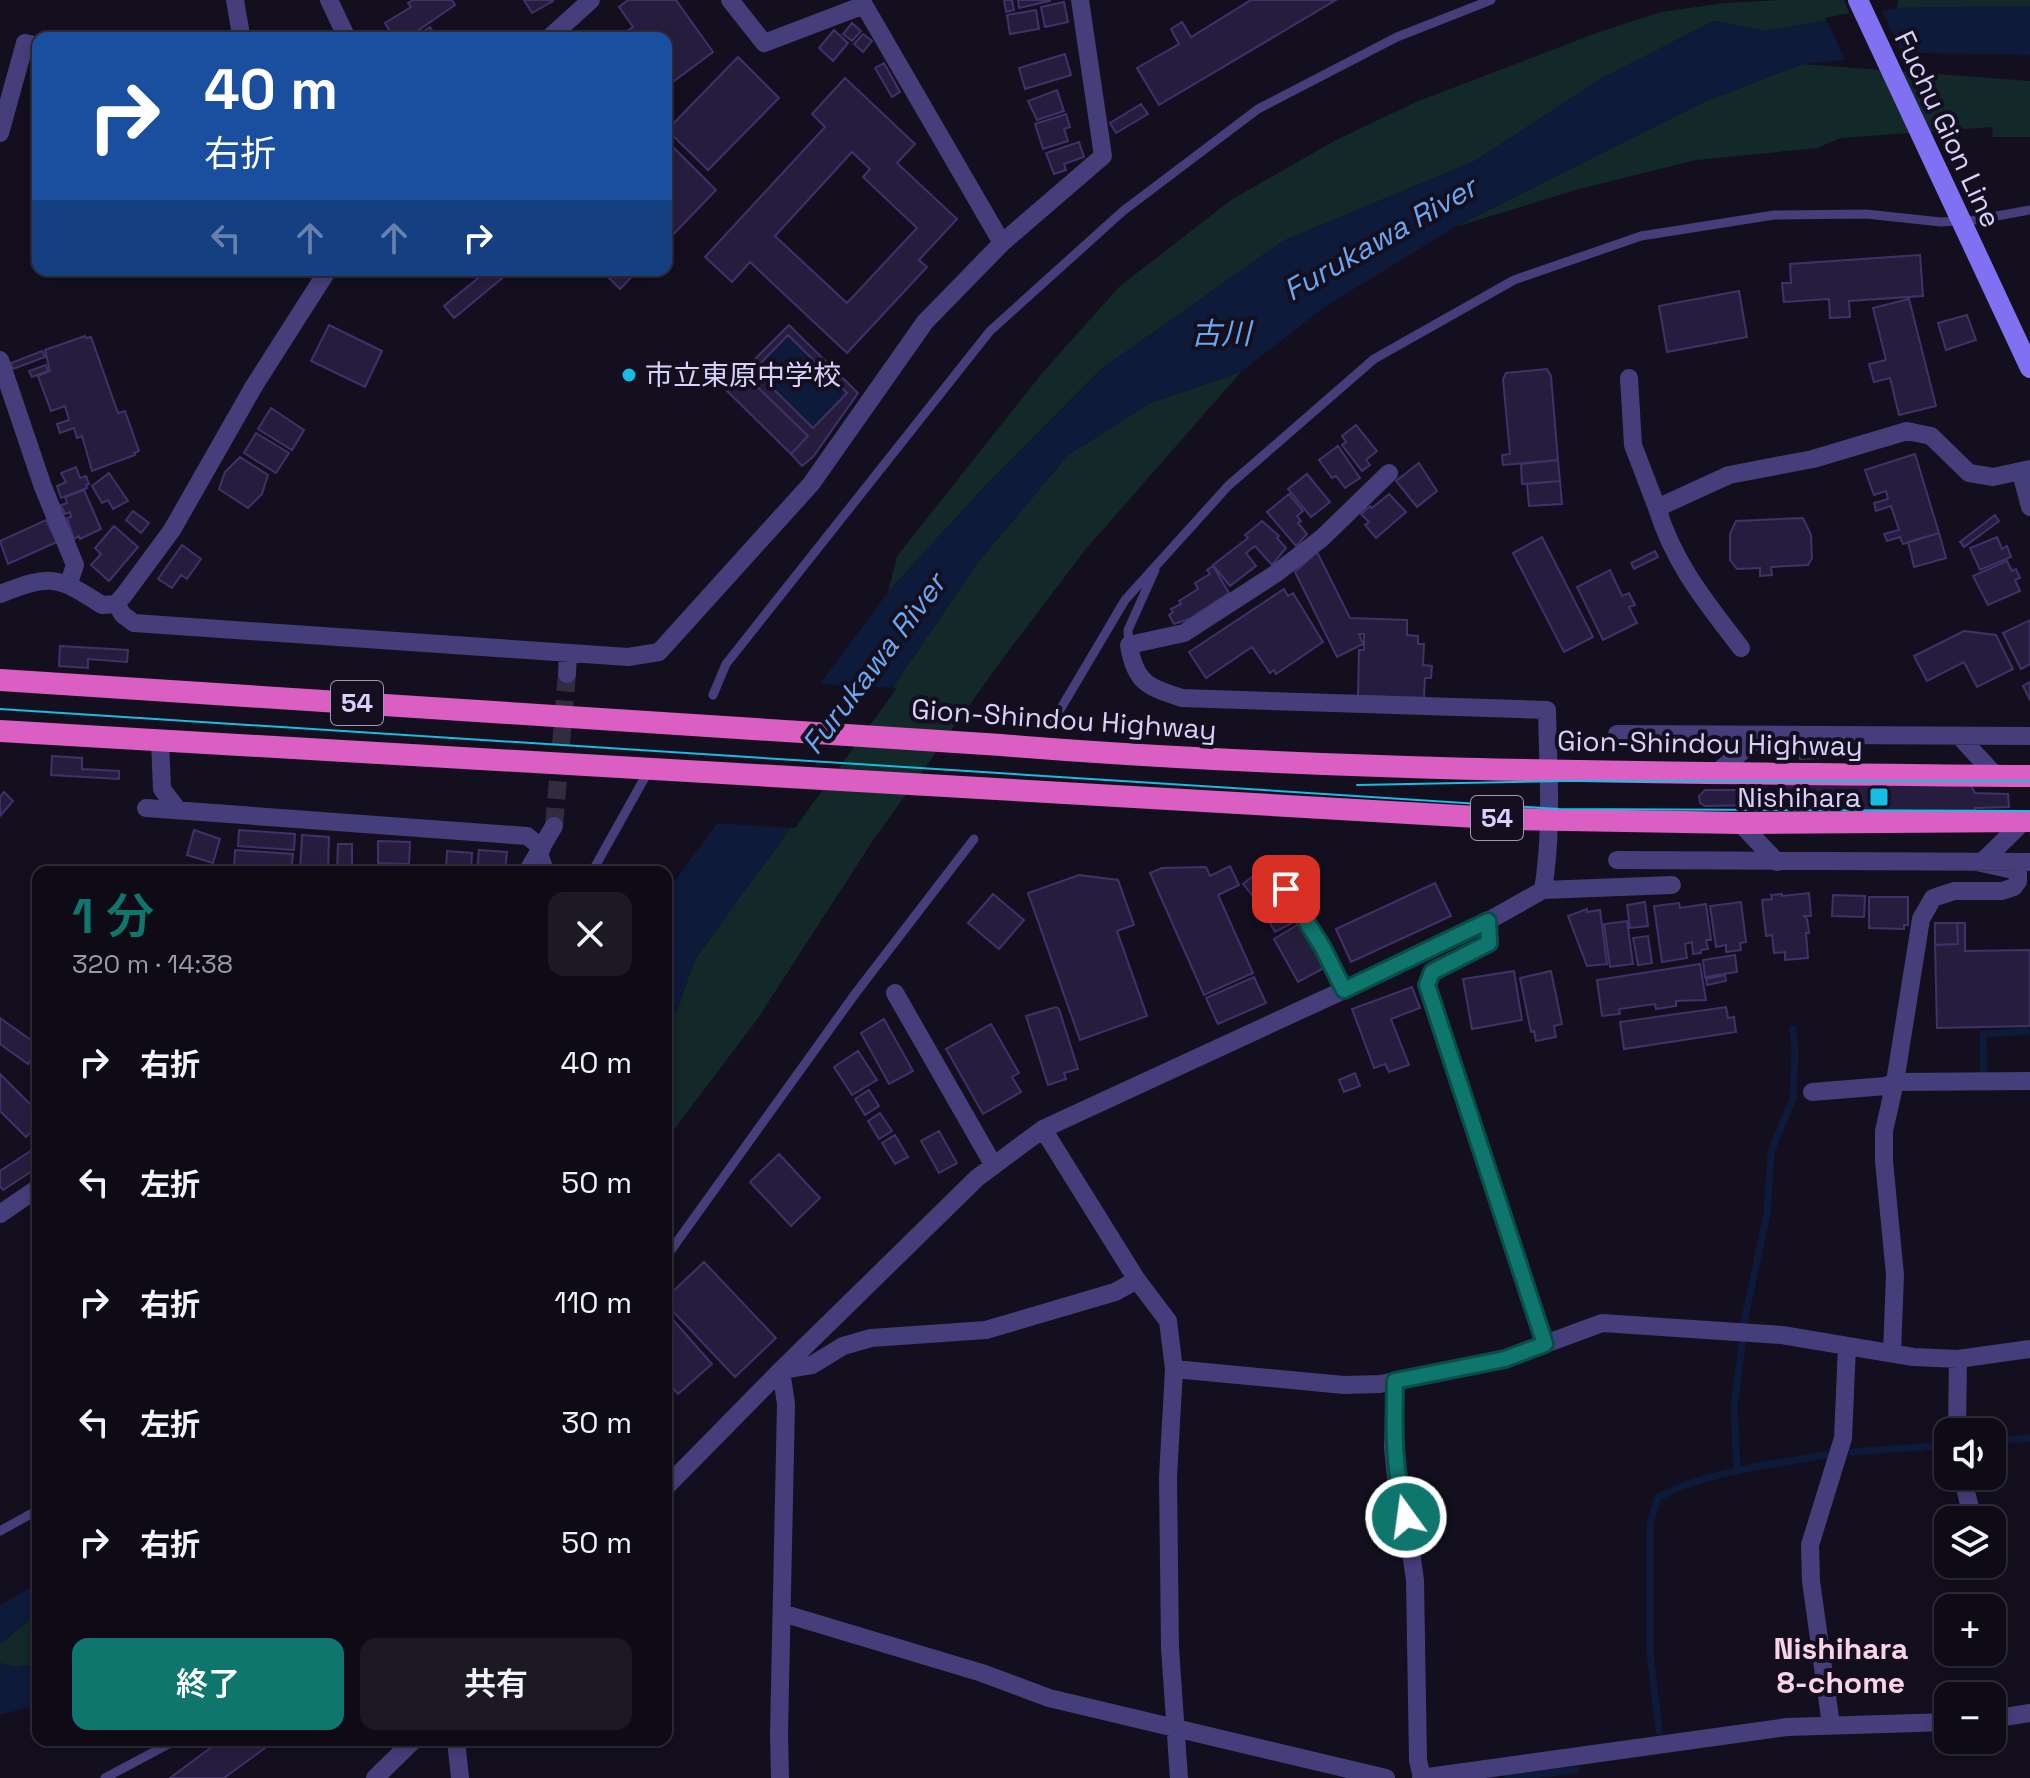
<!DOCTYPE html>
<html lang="ja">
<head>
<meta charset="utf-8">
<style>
	body { margin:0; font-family:"Space Grotesk","Noto Sans JP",sans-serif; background:#1c1924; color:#f1f3f6; height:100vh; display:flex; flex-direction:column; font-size:30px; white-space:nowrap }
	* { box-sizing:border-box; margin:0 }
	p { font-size:26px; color:#9b9ba1 }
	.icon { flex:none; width:44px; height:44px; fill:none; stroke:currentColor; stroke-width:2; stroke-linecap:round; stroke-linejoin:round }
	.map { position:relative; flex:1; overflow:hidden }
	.side { position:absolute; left:32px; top:866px; width:640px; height:880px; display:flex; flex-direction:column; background:#0e0b17; border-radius:16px; box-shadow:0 4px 12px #0003,0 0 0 2px #2e2b36 }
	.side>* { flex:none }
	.top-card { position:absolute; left:32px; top:32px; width:640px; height:244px; border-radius:16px; box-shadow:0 4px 12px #0003,0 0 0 2px #2e2b36; background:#1a4fa0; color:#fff; overflow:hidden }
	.tools { position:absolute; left:1934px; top:1418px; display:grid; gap:16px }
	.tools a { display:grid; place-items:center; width:72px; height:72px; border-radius:16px; background:#0e0b17; box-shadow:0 4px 12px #0003,0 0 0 2px #2e2b36; font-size:40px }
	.pin { position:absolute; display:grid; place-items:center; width:68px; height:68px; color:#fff; margin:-34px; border-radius:16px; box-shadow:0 4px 12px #0006 }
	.me { position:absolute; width:88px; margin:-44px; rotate:346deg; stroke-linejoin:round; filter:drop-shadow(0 0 6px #0008) }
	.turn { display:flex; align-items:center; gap:28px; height:168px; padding:0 40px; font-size:36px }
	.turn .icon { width:104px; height:104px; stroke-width:2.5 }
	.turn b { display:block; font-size:56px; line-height:68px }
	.lanes { display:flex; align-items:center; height:76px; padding:0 40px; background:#0003; justify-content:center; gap:40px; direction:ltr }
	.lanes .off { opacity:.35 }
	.round { display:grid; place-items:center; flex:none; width:84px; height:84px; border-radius:16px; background:#1c1924 }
	.headline { display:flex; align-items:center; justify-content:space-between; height:136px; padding:0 40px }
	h1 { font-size:48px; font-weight:600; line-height:60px; color:#0f766e }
	.primary-button { display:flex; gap:16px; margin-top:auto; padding:16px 40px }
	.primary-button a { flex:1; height:92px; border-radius:16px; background:#0f766e; color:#fff; font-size:32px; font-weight:600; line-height:92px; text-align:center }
	.primary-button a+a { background:#1c1924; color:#f1f3f6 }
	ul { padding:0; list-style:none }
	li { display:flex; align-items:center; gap:24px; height:120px; padding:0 40px }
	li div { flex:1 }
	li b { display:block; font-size:30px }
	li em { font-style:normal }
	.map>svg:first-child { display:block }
</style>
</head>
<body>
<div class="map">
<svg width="2030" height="1778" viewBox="0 0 2030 1778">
	<rect width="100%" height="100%" fill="#130f1f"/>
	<path fill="#122829" d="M1781 0H1844L1851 17 1765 31 1714 21 1602 78 1475 161 1283 241 1100 370 986 485 888 592 897 556 1043 372 1120 286 1231 200 1336 140 1416 102 1599 32 1661 12 1725 3Z
		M1898 0H2030V6L1897 8Z
		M1802 64 2030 81V137H1993L1992 127 1841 138 1817 148 1696 160 1579 189 1455 227 1706 101Z
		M1241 372 1085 550 998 665 872 842 756 1021 666 1140V1050L669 1033 695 959 893 687 978 562 1068 455 1150 403Z
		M38 1613V1664L16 1667 0 1663V1644Z"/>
	<path fill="#0e1a39" d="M2030 6V55L1919 53 1802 64 1706 101 1455 227 1323 308 1241 372 1150 403 1068 455 978 562 893 687 695 959 669 1033 666 1050V893L888 592 986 485 1100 370 1283 241 1475 161 1602 78 1714 21 1765 31 1897 8Z
		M788 335 847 393 813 428 754 370Z
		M38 1583V1613L0 1644V1605Z
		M0 1663 16 1667 38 1664V1708L29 1707 0 1715Z"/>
	<path fill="#130f1f" d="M1880 7 1905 58 1847 64 1825 18Z
		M815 684 897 688 795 828 713 823Z"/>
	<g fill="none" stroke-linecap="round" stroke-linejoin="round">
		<path stroke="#0e1a39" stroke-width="7" d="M1979 1075H1984L1983 1034 2030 1031
			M1744 1322 1767 1214 1771 1152 1793 1098 1795 1048 1793 1029
			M1992 1441 2030 1438
			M1852 1452 1948 1445
			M1737 1471 1734 1406 1743 1338
			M1659 1731 1650 1652V1524L1658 1497C1709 1471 1770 1465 1825 1455
			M1508 1778 1576 1770"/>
	</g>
	<path fill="#261d3e" stroke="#403168" stroke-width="2" fill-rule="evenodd" d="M413 0H452L455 5 407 38H394L385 23 411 7 408 3Z
		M524 0H552L553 1 532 13Z
		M628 0H676L713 52 674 81 666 71V38L620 36 633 27 619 7Z
		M1004 0H1012L1014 10 1006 12Z
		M1018 0H1050V1L1019 8Z
		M1336 0 1159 105 1137 68 1179 44 1171 29 1182 22 1191 37 1251 0Z
		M1064 2 1068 22 1045 27 1041 7Z
		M1036 10 1039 29 1010 34 1007 15Z
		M852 23 861 31 852 41 843 34Z
		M430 27 437 38H412Z
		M834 30 848 43 833 61 819 48Z
		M863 34 872 41 863 52 854 44Z
		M1065 54 1071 75 1025 89 1019 68Z
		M738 57 779 98 708 170 667 130Z
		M884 63 900 92 892 97 875 68Z
		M845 78 915 144 897 163 957 219 919 260 927 267 847 353 750 262 732 282 705 257 825 127 812 114ZM852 152 870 169 863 177 917 228 847 303 775 236Z
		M1057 90 1064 111 1037 120 1028 101Z
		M1141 104 1148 114 1116 133 1110 123Z
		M1066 114 1070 127 1064 129 1068 141 1043 149 1035 124Z
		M666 140 716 190 666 242Z
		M1079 142 1084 157 1064 164 1066 170 1054 174 1046 153Z
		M1920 255 1923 296 1849 301 1850 317 1830 318 1829 299 1784 302 1782 283H1791L1790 264Z
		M488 270 511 271 454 318 444 306Z
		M601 270H638L620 289Z
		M1739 291 1747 337 1667 352 1659 306Z
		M1909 299 1936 406 1899 415 1890 378 1874 382 1869 364 1886 360 1873 308Z
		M1967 315 1976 340 1946 350 1938 323Z
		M329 325 382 351 365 387 311 361Z
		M789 325 858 393 813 457 802 466 791 454 808 436 742 372ZM788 335 847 393 813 428 754 370Z
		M85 336 86 338 91 337 118 413 125 411 139 451 134 453 135 455 92 471 82 436 77 438 74 428 60 433 57 424 69 420 65 406 51 411 38 376 50 371 45 350Z
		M42 351 45 357 13 369 11 363Z
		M46 365 48 371 32 377 29 371Z
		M1547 369 1551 376 1558 460 1503 465 1502 455 1510 454 1503 379 1506 373Z
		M742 372 808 436 791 454 725 389Z
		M271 408 304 430 292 450 258 429Z
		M1356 425 1377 451 1366 460 1370 465 1362 471 1342 445 1346 442 1342 436Z
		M256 433 289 453 276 473 244 453Z
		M1338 446 1360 478 1345 488 1336 476 1332 478 1319 460Z
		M1915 454 1939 533 1903 544 1900 537 1887 541 1884 534 1899 530 1891 506 1876 511 1874 503 1888 499 1886 491 1874 495 1865 470Z
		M240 457 268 475 262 494 248 508 219 489 225 472Z
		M1558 460 1560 481 1522 484 1521 464Z
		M1419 463 1437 491 1417 507 1396 481Z
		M76 467 80 478 86 476 89 484 86 485 87 488 61 498 57 486 66 482 61 473Z
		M109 473 128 501 113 509 108 500 102 503 92 486Z
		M1307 474 1330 502 1311 517 1288 489Z
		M1560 481 1562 504 1529 506 1527 484Z
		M84 490 101 529 80 539 79 536 74 539 67 518 71 517 70 512 65 514 61 505 67 503 65 497Z
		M1289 494 1303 511 1297 516 1301 521 1298 523 1307 534 1296 546 1267 512Z
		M1389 494 1406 512 1376 538 1365 525 1369 522 1361 514 1370 506 1372 508Z
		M133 511 149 523 141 533 126 520Z
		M1995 515 1999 521 1964 547 1960 542Z
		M1803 518 1811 535 1812 558 1808 565 1771 567 1772 575 1760 576V568L1737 569 1730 560V534L1736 521Z
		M46 520 57 542 8 564 0 541Z
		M1262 521 1279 536 1277 538 1286 548 1272 565 1255 546 1246 553 1256 566 1230 586 1213 565 1248 538 1245 535Z
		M114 526 138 547 109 581 91 565 101 554 95 548Z
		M1939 533 1946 558 1914 567 1908 542Z
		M1542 537 1593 637 1564 652 1513 553Z
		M1997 537 2002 549 2007 546 2011 557 1980 570 1970 548Z
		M182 545 201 559 187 579 181 575 172 588 158 579Z
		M1655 551 1658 557 1634 569 1631 563Z
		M1317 552 1350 618 1407 620V635L1418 636V644H1424L1423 665 1432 666 1431 678H1425L1424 698 1358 696 1359 650H1364V634H1359L1363 644 1337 657 1295 572Z
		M2007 561 2012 571 2016 569 2020 578 2015 580 2020 591 1988 605 1973 576Z
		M1213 566 1229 593 1189 619 1174 624 1169 615 1173 612 1171 609 1181 604 1179 601 1198 589 1195 583 1210 574 1207 570Z
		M1610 570 1622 596 1629 593 1635 605 1629 607 1637 623 1603 640 1577 587Z
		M1284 589 1288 596 1293 593 1323 642 1276 674 1274 670 1270 673 1252 647 1206 678 1189 652Z
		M2030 620V664L2021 669 2003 633Z
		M1964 631 1996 635 2013 669 1977 687 1964 662 1927 681 1914 656Z
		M60 646 128 650 127 662 88 659V668L59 666Z
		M2030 682V700L2023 686Z
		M1799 752H1818V758L1800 759Z
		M52 756 82 758V769L119 771V779L51 775Z
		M1970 784 1975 793 2008 794 2009 807 1975 808V812L1780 813 1777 804 1781 785Z
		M1705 790H1755L1761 799 1756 805 1705 806 1700 803 1699 796Z
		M4 792 13 801 0 816V797Z
		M194 830 220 839 213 863 187 855Z
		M239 830 295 834 294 850 238 846Z
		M302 835 329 837 328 872 300 871Z
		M378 841 410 842 409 864 378 863Z
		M338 844H352V871H337Z
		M235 850 293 854 291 872 234 869Z
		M479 850 507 852 505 872 477 870Z
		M447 851 472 853 471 871 446 869Z
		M1230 866 1239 885 1218 895 1253 973 1204 995 1150 873 1162 868 1206 867 1210 876Z
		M1261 870 1281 895 1263 909 1243 884Z
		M1079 875 1118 880 1134 925 1117 931 1147 1016 1080 1040 1028 893Z
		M1435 883 1451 916 1351 962 1336 929Z
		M1809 893 1811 916H1804L1807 919 1809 933H1806L1808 958 1785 960V952L1774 953 1772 935 1766 936 1762 900 1772 899 1771 895 1782 894V896Z
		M993 894 1024 920 999 949 968 923Z
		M1833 895 1865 896 1864 917 1832 916Z
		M1869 897H1908V925H1904V929L1869 928Z
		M1287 900 1298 920 1275 932 1264 913Z
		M1645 902 1648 926 1630 928 1627 905Z
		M1741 902 1746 942 1740 943 1741 950 1726 952V945L1716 947 1710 906Z
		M1679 903 1680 908 1706 904 1711 940H1706L1708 949 1701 950V953L1693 954 1692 942 1685 944 1687 958 1662 962 1654 906Z
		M1587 909V912L1600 910 1607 964 1587 966 1568 916Z
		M1627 921 1633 964 1610 967 1604 924Z
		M1935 923H1957L1958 944 1935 945Z
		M1957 923H1965V951L2030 950V1026L1937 1028 1935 945 1958 944Z
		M1299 924 1324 968 1298 982 1274 939Z
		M1648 936 1652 963 1638 965 1633 938Z
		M1735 955 1737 972 1705 977 1703 960Z
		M1700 964 1706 1000 1676 1001V1006L1656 1009 1655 1004 1619 1009 1620 1014 1602 1016 1597 980Z
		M1514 971 1522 1020 1472 1029 1463 979Z
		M1551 971 1562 1024 1554 1026 1556 1037 1536 1041 1534 1031 1531 1032 1520 978Z
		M1725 975 1726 981 1707 985 1706 979Z
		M1254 977 1266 1003 1218 1024 1206 998Z
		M1412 987 1420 1008 1391 1019 1409 1065 1389 1072 1385 1064 1374 1068 1352 1009Z
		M1056 1007 1059 1009 1078 1069 1064 1073 1066 1079 1048 1085 1026 1016Z
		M1726 1007 1728 1018 1734 1017 1736 1032 1624 1049 1620 1022Z
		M0 1018 38 1045V1050L28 1064 0 1044Z
		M884 1019 913 1071 889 1084 861 1033Z
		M991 1024 1019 1073 1012 1077 1021 1092 983 1114 946 1049Z
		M858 1051 877 1080 852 1095 834 1067Z
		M1355 1073 1360 1086 1344 1092 1339 1080Z
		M0 1074 38 1112V1125L26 1137 0 1111Z
		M869 1090 879 1106 865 1115 855 1099Z
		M880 1113 892 1131 879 1139 868 1121Z
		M939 1131 957 1163 939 1173 921 1141Z
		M895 1135 908 1157 895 1164 882 1143Z
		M38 1141V1167L3 1190 0 1186V1171L35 1148 33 1145Z
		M779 1154 820 1198 791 1226 750 1182Z
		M704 1262 776 1338 735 1377 666 1304V1298Z
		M667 1313 712 1364 678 1394 666 1380Z
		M221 1740H276L224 1778H170Z"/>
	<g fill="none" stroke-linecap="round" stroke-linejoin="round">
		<path stroke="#312c40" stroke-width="18" stroke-dasharray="18 9" stroke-linecap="butt" d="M554 826 567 674"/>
		<path stroke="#453e7a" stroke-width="9" d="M1129 645 1128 630 1155 570
			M713 695 726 664 990 331 1123 211 1258 109 1397 37 1491 0
			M1054 720 1125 600 1228 486 1374 359 1514 280 1641 236 1774 215 1866 214 1941 222 1975 220 2030 210
			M542 848 550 872
			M592 872 649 770
			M666 1257 855 994 974 839
			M0 1531 38 1510
			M105 1778 176 1740"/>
		<path stroke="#453e7a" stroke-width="18" d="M235 0 241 35 237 38
			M329 0 347 38
			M730 0 764 43 864 5 1002 243
			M549 38 591 0
			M0 133 25 43 38 46
			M0 360 43 487 75 565 69 583
			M1629 378 1633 445 1657 508
			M2021 473 2030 507
			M0 594C51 574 57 576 102 605L116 604 124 595 172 530 254 386 328 270
			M116 604 123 615 134 623 628 657 659 652 811 484 925 322 1002 243 1103 156 1080 0
			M1741 648C1706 602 1674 564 1657 508L1729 475 1813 459 1907 431 1931 436 1969 473 1993 477 2030 469
			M567 674 568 653
			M1617 734 2030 736
			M1959 736 1996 776
			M160 741 162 789 178 810
			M1716 773 1761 736
			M146 808 527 836 542 848
			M1740 823 1777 862
			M1617 860 2030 862
			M1981 863 2024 821
			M527 872 554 826
			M1275 875 1323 948 1344 990
			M1543 890 1672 885
			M1488 921 1489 943 1432 972 1427 985 1545 1344
			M895 993 994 1166
			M1812 1092 1886 1086 1895 1082 2030 1081
			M1043 1129 1137 1280 1168 1321 1174 1369 1168 1477 1170 1648 1179 1778
			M0 1214 38 1188
			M1892 1353 1895 1275 1884 1161V1131L1895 1082 1921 919 1933 898 1954 891H2002L2014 887 2018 881V871L1981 863
			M1174 1369 1344 1385 1380 1384 1505 1359 1602 1323 1782 1335 1913 1357 1958 1359 2030 1349
			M1395 1381 1393 1447 1396 1477 1406 1517 1415 1580 1418 1760 1422 1778
			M1957 1432 1958 1359
			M1962 1476 1973 1520
			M666 1487 781 1370 977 1178 1043 1129 1344 990 1488 921 1543 890C1553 830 1548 770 1547 710L1182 698C1148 687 1135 683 1129 645L1184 633 1275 574 1322 538 1389 473
			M782 1613 982 1673 1049 1698 1386 1778
			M1992 1719 2030 1713
			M1831 1725 1811 1581 1810 1545 1843 1438 1847 1346
			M456 1740 460 1778
			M375 1778 414 1740
			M780 1778 779 1734 786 1404 781 1370 812 1365 843 1346 871 1338 986 1330 1115 1292 1137 1280
			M1421 1778 1787 1727 1948 1722"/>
		<path stroke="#7f71f2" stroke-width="20" d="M1858 0 2030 368"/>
		<path stroke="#db5ec2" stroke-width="22" d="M0 680 1001 745C1343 773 1687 773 2030 776
			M0 731 1511 819 1740 823 2030 821"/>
		<path stroke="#15bee3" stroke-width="2" d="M0 709 1559 809 2030 811
			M1357 785 1564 781H2030"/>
	</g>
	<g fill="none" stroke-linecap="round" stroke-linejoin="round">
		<g stroke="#0a4d48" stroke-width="20">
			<path id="route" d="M1286 889 1323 948 1344 990 1488 921 1489 943 1432 972 1427 985 1545 1344 1505 1359 1395 1381C1394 1432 1393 1467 1406 1517"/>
		</g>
		<use href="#route" stroke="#0f766e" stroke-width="14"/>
	</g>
	<g fill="#15bee3" stroke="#130f1f" stroke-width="3">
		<circle cx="629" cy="375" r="8"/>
		<rect x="1869" y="787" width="20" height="20" rx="4"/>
	</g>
	<g text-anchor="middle" stroke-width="8" stroke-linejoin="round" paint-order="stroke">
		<g fill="#130f1f" stroke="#9e97b9" stroke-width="2">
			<rect x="331" y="681" width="52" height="44" rx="6"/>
			<rect x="1471" y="796" width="52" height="44" rx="6"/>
		</g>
		<g font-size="26" font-weight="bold" fill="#d9d1fb">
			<text x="357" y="712">54</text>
			<text x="1497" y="827">54</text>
		</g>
		<g font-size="28" fill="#d9d1fb" stroke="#130f1f">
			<text transform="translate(1948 129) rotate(65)" y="10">Fuchu Gion Line</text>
			<text transform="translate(1064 719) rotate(4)" y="10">Gion-Shindou Highway</text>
			<text transform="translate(1710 743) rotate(1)" y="10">Gion-Shindou Highway</text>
		</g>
		<g font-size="28" fill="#d9d1fb" stroke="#130f1f" text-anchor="start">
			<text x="645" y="385">市立東原中学校</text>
			<text x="1861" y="807" text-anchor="end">Nishihara</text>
		</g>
		<g font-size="30" font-style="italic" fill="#69a7f1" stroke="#130f1f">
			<text transform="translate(1380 239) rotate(-30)" y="10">Furukawa River</text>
			<text x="1221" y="344">古川</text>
			<text transform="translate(874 664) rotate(-53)" y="10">Furukawa River</text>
		</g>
		<g font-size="30" font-weight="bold" fill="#fbd3e9" stroke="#130f1f">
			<text x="1841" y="1659">Nishihara<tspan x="1841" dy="34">8-chome</tspan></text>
		</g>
	</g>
</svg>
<div class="tools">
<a><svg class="icon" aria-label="sound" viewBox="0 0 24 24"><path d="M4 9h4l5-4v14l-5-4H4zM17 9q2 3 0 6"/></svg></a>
<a><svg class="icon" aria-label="layers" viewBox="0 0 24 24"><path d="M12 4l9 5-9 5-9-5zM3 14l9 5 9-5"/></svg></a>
<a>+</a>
<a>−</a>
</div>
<div class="pin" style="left:1286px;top:889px;background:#d93025"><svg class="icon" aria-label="arrive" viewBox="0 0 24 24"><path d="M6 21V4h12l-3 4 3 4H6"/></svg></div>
<svg class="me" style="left:1406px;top:1517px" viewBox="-20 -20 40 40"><circle r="17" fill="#0f766e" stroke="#fff" stroke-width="3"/><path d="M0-11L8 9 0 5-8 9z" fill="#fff"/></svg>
<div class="top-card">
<div class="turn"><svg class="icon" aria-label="right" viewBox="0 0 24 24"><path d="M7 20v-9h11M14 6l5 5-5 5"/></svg><div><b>40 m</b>右折</div></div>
<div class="lanes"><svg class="icon off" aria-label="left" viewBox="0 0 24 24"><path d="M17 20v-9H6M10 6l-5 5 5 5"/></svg><svg class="icon off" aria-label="ahead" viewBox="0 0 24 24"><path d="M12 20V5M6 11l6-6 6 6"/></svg><svg class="icon off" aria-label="ahead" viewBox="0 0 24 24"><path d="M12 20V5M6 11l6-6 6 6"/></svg><svg class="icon" aria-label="right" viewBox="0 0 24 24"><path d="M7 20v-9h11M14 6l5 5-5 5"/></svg></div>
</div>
<section class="side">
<div class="headline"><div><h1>1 分</h1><p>320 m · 14:38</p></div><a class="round"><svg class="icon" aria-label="close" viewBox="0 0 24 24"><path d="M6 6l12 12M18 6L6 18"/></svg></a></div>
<ul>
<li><svg class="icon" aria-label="right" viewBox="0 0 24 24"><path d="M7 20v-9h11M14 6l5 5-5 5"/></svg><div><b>右折</b></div><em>40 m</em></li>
<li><svg class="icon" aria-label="left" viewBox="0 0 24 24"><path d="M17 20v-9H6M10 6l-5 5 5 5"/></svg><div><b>左折</b></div><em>50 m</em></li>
<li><svg class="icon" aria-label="right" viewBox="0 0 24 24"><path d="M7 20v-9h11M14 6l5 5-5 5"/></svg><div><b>右折</b></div><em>110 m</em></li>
<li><svg class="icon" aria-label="left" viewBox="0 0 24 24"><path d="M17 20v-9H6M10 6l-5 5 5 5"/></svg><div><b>左折</b></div><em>30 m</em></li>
<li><svg class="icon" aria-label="right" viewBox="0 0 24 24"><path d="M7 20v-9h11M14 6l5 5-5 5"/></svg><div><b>右折</b></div><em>50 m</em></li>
</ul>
<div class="primary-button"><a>終了</a><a>共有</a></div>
</section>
</div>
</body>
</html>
